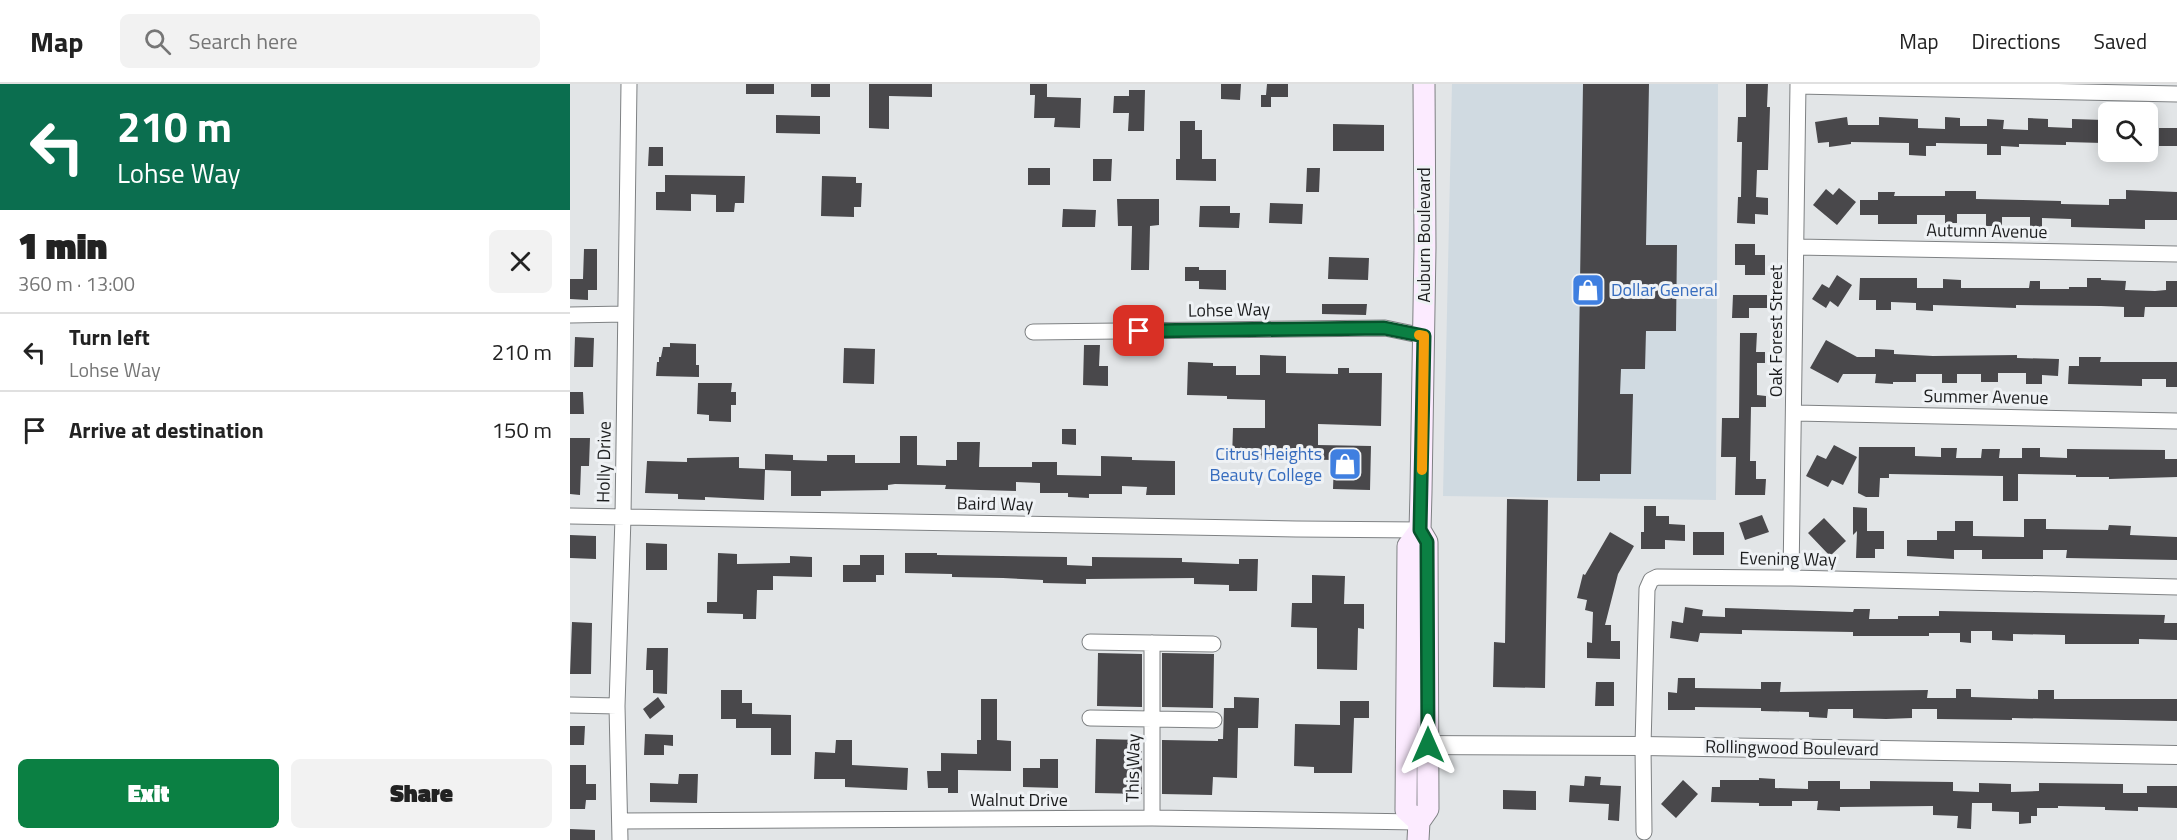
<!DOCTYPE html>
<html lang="en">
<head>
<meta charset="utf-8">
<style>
	body { margin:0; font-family:"Titillium Web",sans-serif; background:#f2f2f2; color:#222; height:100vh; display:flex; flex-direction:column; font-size:22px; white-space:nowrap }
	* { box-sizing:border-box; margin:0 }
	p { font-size:20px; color:#767676 }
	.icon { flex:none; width:33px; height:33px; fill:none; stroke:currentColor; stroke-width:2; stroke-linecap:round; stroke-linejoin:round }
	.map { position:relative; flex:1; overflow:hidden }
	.panel { display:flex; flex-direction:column; background:#fff; width:570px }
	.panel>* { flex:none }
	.guide { background:#0b6e4f; color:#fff; overflow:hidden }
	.buttons { position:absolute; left:1528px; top:18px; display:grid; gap:12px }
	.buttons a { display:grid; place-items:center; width:60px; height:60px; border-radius:9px; background:#fff; box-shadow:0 3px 15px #0003; font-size:30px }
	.pin { position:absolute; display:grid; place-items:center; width:51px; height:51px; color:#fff; margin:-26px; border-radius:12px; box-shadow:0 3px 9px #0006 }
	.me { position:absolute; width:66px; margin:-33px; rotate:0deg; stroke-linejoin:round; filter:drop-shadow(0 0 4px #0008) }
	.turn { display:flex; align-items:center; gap:21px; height:126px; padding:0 18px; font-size:27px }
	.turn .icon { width:78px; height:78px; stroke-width:2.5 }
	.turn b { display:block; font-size:42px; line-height:51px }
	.round { display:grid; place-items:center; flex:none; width:63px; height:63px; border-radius:9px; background:#f2f2f2 }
	.summary { display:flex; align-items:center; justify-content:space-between; height:102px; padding:0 18px }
	h1 { font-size:36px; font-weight:800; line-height:45px }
	.primary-button { display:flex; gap:12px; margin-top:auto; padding:12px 18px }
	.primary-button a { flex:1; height:69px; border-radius:9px; background:#0b8043; color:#fff; font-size:24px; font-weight:800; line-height:69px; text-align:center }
	.primary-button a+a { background:#f2f2f2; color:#222 }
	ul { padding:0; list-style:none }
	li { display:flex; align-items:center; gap:18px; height:78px; padding:0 18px; border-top:2px solid #e0e0e0 }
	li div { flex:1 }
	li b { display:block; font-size:22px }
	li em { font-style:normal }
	header { display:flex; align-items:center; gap:36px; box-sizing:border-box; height:84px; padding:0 30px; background:#fff; border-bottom:2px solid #e0e0e0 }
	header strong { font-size:28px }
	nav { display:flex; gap:33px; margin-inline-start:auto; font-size:21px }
	.search { width:420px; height:54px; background:#f2f2f2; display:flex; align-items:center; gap:15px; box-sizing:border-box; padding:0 21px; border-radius:9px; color:#767676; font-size:22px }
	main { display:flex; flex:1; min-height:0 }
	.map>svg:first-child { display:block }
</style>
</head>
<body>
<header>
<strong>Map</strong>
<div class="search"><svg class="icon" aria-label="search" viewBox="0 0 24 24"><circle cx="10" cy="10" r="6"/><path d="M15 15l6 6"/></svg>Search here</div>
<nav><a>Map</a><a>Directions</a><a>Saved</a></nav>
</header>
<main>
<section class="panel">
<div class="guide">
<div class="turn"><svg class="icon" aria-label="left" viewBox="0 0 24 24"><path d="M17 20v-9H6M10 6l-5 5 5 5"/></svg><div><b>210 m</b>Lohse Way</div></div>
</div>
<div class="summary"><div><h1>1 min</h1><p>360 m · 13:00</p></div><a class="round"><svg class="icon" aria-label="close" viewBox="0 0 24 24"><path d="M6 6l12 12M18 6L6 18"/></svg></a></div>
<ul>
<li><svg class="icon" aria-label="left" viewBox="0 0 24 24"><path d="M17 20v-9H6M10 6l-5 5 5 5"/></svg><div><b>Turn left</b><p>Lohse Way</p></div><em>210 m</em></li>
<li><svg class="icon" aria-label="arrive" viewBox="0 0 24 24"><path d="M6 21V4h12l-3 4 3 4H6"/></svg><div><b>Arrive at destination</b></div><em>150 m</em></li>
</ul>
<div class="primary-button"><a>Exit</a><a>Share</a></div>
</section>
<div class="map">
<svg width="1607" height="756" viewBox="0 0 1607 756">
	<rect width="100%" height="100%" fill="#e2e5e7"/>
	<path fill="#d0dae1" d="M882 0H1148L1146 416 873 412Z"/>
	<path fill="#49484b" d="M176 0H204V10H176Z
		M241 0H260V13H241Z
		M299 0H362V13L319 12V45L299 44Z
		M460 0H477V13L511 14 510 44 484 43 485 34H464L465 11H460Z
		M651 0H671L670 16 651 15Z
		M697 0H718V13H701V23H691V11H696Z
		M1013 0H1079L1076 161H1107L1106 247H1076L1075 285H1051L1050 310H1063L1061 390H1030V397H1007Z
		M1176 0H1198L1197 23H1200L1198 86H1187L1186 113 1198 114V131L1185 130V140L1167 139 1168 113H1171L1172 58H1167L1168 33H1176Z
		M559 6H575L574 47H558L559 29H543L544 12H559Z
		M206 31 250 32V50L206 49Z
		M1277 33 1278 41H1309V33L1348 35V44L1375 45V33L1390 34V42H1417V35L1434 36 1433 45 1458 46V34L1478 35V43L1502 44V35L1534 36 1533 59 1496 58V61L1449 60V63L1431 62V71H1417V60L1366 59V62H1356V72L1339 71V59L1281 58V60L1259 63V58L1248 59 1245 38Z
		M610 37H625V46H632V75H646V97L606 96V75H610Z
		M763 40 814 41V67H763Z
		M1589 44H1607V62H1589Z
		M79 63H93V82H78Z
		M523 75H542L541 97H523Z
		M458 84H480V101H458Z
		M737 84H750L749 108H736Z
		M95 91 175 92 174 119H165L164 128H146V111L121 110V127L86 126V108H95Z
		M252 92 286 93V99H292L291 123H284V133L251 132Z
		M1269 104 1286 118 1267 141 1243 121 1256 105 1263 111Z
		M1556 106 1607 108V136H1575V145L1501 143V135L1472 134V143H1460V133H1432V142H1416V130H1387V139H1375V131H1347V140H1308V131H1290V116H1308V108H1325L1324 112H1375V107H1406V115L1491 117V120L1539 121V115H1556Z
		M547 115H589V141L580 142 579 186H561L562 142H548Z
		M700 119 733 120 732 140 699 139Z
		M630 122H660V129H670L669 144 629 143Z
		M493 125 526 126 525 143H492Z
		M1165 160H1185V171H1195V191H1175V181H1165Z
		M14 165H27V206H18V216L0 215V195H13Z
		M759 173 799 174 798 196 758 195Z
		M615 183H629V186H656V206L629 205V197H615Z
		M1267 191 1282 201 1268 223 1260 217 1256 224 1242 215 1252 200 1259 204Z
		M1290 194H1347V204H1373V195L1391 196V204H1459L1460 197H1470V205H1499V203H1517V194H1531V196L1556 197 1555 206 1585 207 1596 206V197H1607V223H1575L1574 233H1554V223L1531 222 1446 221V224L1363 221V227L1346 226V219L1321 218V226H1306V216H1289Z
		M1163 211H1197V224H1179V234H1162Z
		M752 220H797L796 231 752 230Z
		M1170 249H1187L1186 268H1195V279H1187V311L1196 312V323H1181L1180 377H1186V395H1196L1195 411H1165L1166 373H1151L1152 334H1169Z
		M5 253 24 254 23 283H4Z
		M1256 256 1287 273H1305V265L1324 266V270L1363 272 1447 271V274L1489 275 1488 292 1472 291V300H1456V289H1428V298H1411V290H1387V299H1372V290H1346V298H1323V300L1305 299 1306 290H1273L1268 299 1240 284Z
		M100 259 126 260V281H129V293L86 292 87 278H89V273H91L93 263H100Z
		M514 261H530L529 282H538V302L513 301Z
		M274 264 305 265 304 300 273 299Z
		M690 271 716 272V289L768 290V284H779V289H812L811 342 748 340V361L801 362 800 406 763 405 764 376 662 374 663 344H695V316L657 315V312L617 311 618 278 643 279V282H666V291H690Z
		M1509 273H1531L1530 278H1607V303H1596V295H1572V302L1498 300 1499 282H1509Z
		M128 299H162L161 308H166V321H161V338L139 337V331L127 330Z
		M0 308H13L14 330H0Z
		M492 345H506V361L492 360Z
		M330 352H347V381L376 382V376H387V358H410L409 383H462V378H487V391L531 392V372L562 373V376L605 377V411H576L577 403 552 402V410H519V414L498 413V409H470V399L446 398V407L375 405 376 401 325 400 318 401V406L251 407V412H221V387L195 386 194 416 135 413V416L108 415V410L75 409 77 377 117 378V374L169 373V384L195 385V370L223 371V376L257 377V371H285V379H330Z
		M0 354H20L19 382H11L10 411 0 410Z
		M1264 361 1287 373 1273 401 1262 396 1258 403 1236 392 1247 371 1256 375Z
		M1289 363H1345V372L1371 373V364H1387L1386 374H1411L1412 365H1430L1429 374H1452V364H1470V373L1497 374V365L1595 366V375H1607V393L1539 395V393H1506V391L1448 390V417H1433V392L1319 390V394H1310L1309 413H1296L1288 409Z
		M937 415 978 416 975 604 923 603 924 558 935 559Z
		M1074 422H1086V432H1099V440L1115 441V457L1095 456V465H1071V448H1074Z
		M1283 423 1297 424V447H1314V465H1305V474H1286L1287 447 1283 451Z
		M1192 431 1199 448 1175 456 1169 439Z
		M1254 434 1276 457 1260 472 1238 449Z
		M1454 435H1476V445L1538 446 1539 441 1561 442 1560 451 1607 453V476L1496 474 1497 466H1473V475H1412V466H1384V475L1337 472V456H1367V447H1385V437H1403V452L1454 453Z
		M1040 448 1064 462 1048 490 1035 541H1041V557H1050V575L1017 574V558L1022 559 1023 528 1015 526 1017 516 1007 514 1013 490 1015 491Z
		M1123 448H1154V471H1123Z
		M0 451 26 452V475L0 474Z
		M76 459 97 460V486H76Z
		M148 469 167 470V480L220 479V472L242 473V493L203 492V506H187L186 535H173V530L137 529V518H147Z
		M335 469H367V471L497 473V481L522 482V473L612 474V478L669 480V475H688L687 507H659V501L624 500V494L516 495V500L473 499V496L433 494 382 493V490L335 489Z
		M290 471H314V491H306V498H273V481H290Z
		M742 491 775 492 774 520H794V545L788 544 787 586 747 585V544L721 543 722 519H742Z
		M1115 523 1133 526 1132 532 1155 533V524L1283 528 1284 525H1300L1299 535H1328V532H1369V527L1595 531 1594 539H1607V556L1569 555V560H1495V551L1443 550V557L1422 556V547H1401V559L1390 558V549H1359V552H1283V548L1172 546V550L1130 549 1128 558 1100 554 1102 537 1113 539Z
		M2 538 22 539 21 590H0Z
		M77 564H98L97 610 83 609V586H76Z
		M528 569 572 570V623L527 622Z
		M592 569 644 570 643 624 592 623Z
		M1108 594H1125V604L1191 605V598H1211L1210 608 1358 606 1357 614H1386V605H1401V613L1468 615V606H1484V615H1607V637L1442 634V636L1367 635V625H1342V634L1316 635 1283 634V625H1258L1257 634 1239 633V628L1191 627V624L1125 623V626H1098V608L1107 609Z
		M1026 598H1044V622H1025Z
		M151 606H172V619H182V630L221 631V671H201V644H166V635H151Z
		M88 613 95 623 80 635 73 625Z
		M664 613 689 614 688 644H668L667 694 643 693 642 711 592 710V656L648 657V655H653L654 624H664Z
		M411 615H427V656L441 657V687L388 686V709H378V704H358L357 687H371V669L407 670V656H411Z
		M770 617H799V634H784L782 689H744V683L724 682 725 640 770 641Z
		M0 642H15L14 661H0Z
		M75 650 103 651V662L94 661V671H74Z
		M526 655 572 656V710L525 709Z
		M266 656H282V681L338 684 337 706 275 703V695H244L245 668 265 669Z
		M470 675H488V704L453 703V684H470Z
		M0 681H16V700H26V716H16L15 725H0Z
		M109 690H128L127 719 80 718V699L108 700Z
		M1015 692 1031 693 1030 701 1051 702 1049 737 1038 736 1039 720 999 718 1000 701 1014 702Z
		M1189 694 1205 695V704L1238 705V697H1270V705H1300V697L1383 698V707L1409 708V699L1441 700V708L1469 707V699L1553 700V709H1577V702H1607V724L1568 723V727L1535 726V723L1488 722V724H1467V732H1461V739L1449 740V728L1422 727V719H1402L1401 745 1387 744 1388 732 1363 731V722L1270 723V727L1247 726 1248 717H1222V722H1189V719L1141 718 1142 703H1150V696H1189Z
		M1113 696 1128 710 1106 734 1091 720Z
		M933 706 966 707V726L933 725Z
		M0 745 25 746V756H0Z"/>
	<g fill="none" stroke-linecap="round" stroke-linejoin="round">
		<g stroke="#7e8183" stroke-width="17">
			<path id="minor" d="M1228 2 1607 10
				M1226 163 1607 170
				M0 231 55 230
				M463 248 815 244 854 252
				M1225 329 1607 337
				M0 432 726 445 850 446
				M1221 494 1228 0
				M520 558 643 560
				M0 621 47 622
				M520 634 644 636
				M582 734V559
				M50 737 582 734 849 738
				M1074 748 1073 662 1077 505 1081 496 1087 493 1221 494 1607 503
				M50 756 47 622 53 433 59 0"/>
		</g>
		<g stroke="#7e8183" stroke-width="20">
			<path id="tertiary" d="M844 661 1073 662 1607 671"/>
		</g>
		<g stroke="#7e8183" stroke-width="23">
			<path id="secondary" d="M849 738 836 726 838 462 850 446 851 408 855 163 854 0
				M848 756 849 738 858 725 857 458 850 446"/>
		</g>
		<use href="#minor" stroke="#fff" stroke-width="15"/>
		<use href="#tertiary" stroke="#fff" stroke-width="18"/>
		<use href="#secondary" stroke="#fcebff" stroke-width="21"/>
	</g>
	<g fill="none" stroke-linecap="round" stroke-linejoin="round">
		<g stroke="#07532c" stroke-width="15">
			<path id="route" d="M569 247 814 244 854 252 850 446 857 458 858 661"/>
		</g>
		<use href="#route" stroke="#0b8043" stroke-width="10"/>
		<path stroke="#f59e0b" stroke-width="10" d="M849 251 854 252 852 386"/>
	</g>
	<defs>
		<g id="shop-square" transform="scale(1.725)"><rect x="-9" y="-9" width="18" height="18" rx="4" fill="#3f7fe0" stroke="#eff2f5"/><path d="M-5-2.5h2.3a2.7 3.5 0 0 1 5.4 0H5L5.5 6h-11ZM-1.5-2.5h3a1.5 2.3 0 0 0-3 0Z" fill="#fff"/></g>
	</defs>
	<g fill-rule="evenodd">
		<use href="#shop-square" x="1018" y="206"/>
		<use href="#shop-square" x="775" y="380"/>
	</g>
	<g text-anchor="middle" stroke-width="6" stroke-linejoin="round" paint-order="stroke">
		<g font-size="18" fill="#1d1e1f" stroke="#eff2f5">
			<text transform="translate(1417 147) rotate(1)" y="6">Autumn Avenue</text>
			<text transform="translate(854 151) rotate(-90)" y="6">Auburn Boulevard</text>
			<text transform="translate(659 226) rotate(-1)" y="6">Lohse Way</text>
			<text transform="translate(1206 247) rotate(-90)" y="6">Oak Forest Street</text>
			<text transform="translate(1416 313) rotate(1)" y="6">Summer Avenue</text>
			<text transform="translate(34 378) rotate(-89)" y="6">Holly Drive</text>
			<text transform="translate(425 420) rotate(1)" y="6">Baird Way</text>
			<text transform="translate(1218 475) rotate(1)" y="6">Evening Way</text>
			<text transform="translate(1222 664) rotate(1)" y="6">Rollingwood Boulevard</text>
			<text transform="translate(563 684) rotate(-89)" y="6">This Way</text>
			<text x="449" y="722">Walnut Drive</text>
		</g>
		<g font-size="18" fill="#366cbe" stroke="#eff2f5" text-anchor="start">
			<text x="1041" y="212">Dollar General</text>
			<text x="752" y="376" text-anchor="end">Citrus Heights<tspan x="752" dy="21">Beauty College</tspan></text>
		</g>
	</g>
</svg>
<div class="buttons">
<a><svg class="icon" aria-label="search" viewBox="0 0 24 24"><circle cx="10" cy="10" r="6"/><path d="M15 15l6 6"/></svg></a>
</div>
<div class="pin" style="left:569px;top:247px;background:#d93025"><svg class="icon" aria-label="arrive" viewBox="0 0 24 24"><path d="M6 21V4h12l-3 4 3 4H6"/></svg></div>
<svg class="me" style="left:858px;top:661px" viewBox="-20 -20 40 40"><path d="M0-17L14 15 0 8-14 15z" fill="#0b8043" stroke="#fff" stroke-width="4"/></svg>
</div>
</main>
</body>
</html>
